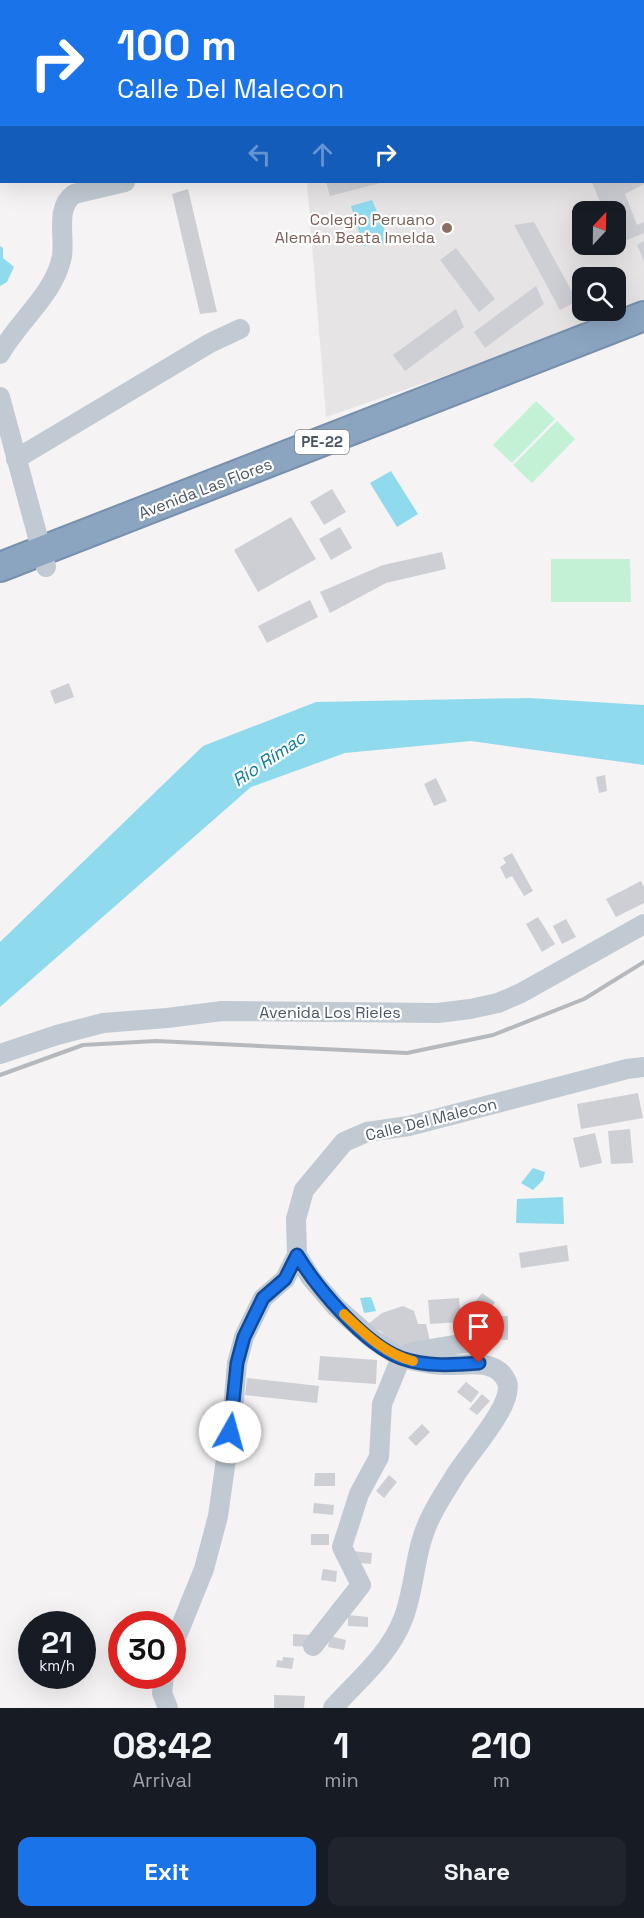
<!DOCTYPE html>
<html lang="en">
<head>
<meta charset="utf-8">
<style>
	body { margin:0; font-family:"Space Grotesk",sans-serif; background:#20242c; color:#f1f3f6; height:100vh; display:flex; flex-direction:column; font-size:22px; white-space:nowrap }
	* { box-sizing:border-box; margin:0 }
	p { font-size:20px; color:#9ea1a6 }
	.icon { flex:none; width:33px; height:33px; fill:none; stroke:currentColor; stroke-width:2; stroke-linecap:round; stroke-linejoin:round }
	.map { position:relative; height:1708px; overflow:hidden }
	.details { display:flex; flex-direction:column; background:#171b24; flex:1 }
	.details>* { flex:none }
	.guide { position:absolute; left:0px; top:0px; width:645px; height:183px; box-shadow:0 6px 24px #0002; background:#1a73e8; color:#fff; overflow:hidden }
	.needle { width:39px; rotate:22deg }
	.fabs { position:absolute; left:572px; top:201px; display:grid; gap:12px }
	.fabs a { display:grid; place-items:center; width:54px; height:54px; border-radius:12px; background:#171b24; box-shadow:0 6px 24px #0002; font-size:30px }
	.speed { position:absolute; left:18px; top:1611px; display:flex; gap:12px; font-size:30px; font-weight:700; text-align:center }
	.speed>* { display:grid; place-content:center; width:78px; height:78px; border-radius:50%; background:#171b24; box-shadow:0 6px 24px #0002; line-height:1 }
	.speed small { font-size:15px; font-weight:400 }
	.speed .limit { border:9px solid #d22; background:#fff; color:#111 }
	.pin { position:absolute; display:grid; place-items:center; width:51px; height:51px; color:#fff; margin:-62px -26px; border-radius:50% 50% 50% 0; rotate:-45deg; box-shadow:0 0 6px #0007 }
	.pin .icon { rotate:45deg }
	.me { position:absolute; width:66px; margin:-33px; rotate:7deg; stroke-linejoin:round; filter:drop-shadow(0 0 4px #0008) }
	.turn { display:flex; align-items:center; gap:21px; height:126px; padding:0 18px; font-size:27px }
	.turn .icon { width:78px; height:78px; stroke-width:2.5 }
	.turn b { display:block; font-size:42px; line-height:51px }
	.lanes { display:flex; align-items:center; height:57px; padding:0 18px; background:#0003; justify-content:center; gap:30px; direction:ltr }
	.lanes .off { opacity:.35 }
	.eta { display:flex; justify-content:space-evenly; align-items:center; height:102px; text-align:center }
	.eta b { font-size:36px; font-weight:700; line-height:42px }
	.cta { display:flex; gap:12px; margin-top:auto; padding:12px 18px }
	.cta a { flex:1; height:69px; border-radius:12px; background:#1a73e8; color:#fff; font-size:24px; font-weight:700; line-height:69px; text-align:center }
	.cta a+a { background:#20242c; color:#f1f3f6 }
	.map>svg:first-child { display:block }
</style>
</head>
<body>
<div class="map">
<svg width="644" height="1708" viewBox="0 0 644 1708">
	<rect width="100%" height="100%" fill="#f5f3f3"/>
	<path fill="#e6e4e5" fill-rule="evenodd" d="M644 59V307L326 417 307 182H644ZM582 212H615V244H582ZM582 278H615V310H582Z"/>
	<path fill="#c3f1d5" d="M536 401 555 419 512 463 493 445Z
		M557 421 575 439 532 483 513 465Z
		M551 559H630L631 602H551Z"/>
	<path fill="#90daee" d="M372 200 390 243 363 246 351 206Z
		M0 246 3 248V258L14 267 7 282 0 286Z
		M391 471 418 514 397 527 370 483Z
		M529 698 644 705V765L471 741 345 753 251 787 0 1007V942L203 746 316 702Z
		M533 1168 545 1172 543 1180 533 1190 521 1183Z
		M563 1197 564 1224 516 1223 517 1199Z
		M371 1297 376 1311 364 1313 360 1298Z"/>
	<path fill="#cdcfd5" d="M326 182H384L330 196Z
		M592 182H644V184L625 194 637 225 644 222V233L605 249 603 244H615V212H604Z
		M188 189 217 312 200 314 172 194Z
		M534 222 577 301 560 310 514 225Z
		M644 241V261L637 245Z
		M456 248 495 299 479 312 440 260Z
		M536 286 544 304 485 348 474 332Z
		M456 309 464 327 405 371 393 355Z
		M332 489 346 512 324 525 310 502Z
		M291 517 316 559 258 592 234 550Z
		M340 527 352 548 331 560 319 539Z
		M442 552 446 569 386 583 330 613 320 592 383 565Z
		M310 600 318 617 267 643 258 626Z
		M69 683 74 697 55 704 50 691Z
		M605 775 607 791 599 793 596 777Z
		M436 778 447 801 434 806 424 784Z
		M512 853 533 891 524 896 512 876 506 879 500 867 506 863 503 858Z
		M641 881 644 887V903L616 917 606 899Z
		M538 917 555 944 542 952 526 924Z
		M566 919 576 937 562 944 553 926Z
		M638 1093 643 1118 581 1129 577 1104Z
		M630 1129 633 1163 611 1164 608 1131Z
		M595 1133 602 1163 580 1168 573 1138Z
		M567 1245 569 1261 521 1268 519 1253Z
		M482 1293 495 1302 482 1320 469 1310Z
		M459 1298 461 1322 430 1324 428 1300Z
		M403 1306 414 1311 418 1324H426L430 1341 407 1348 387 1341 382 1332 367 1325 382 1313Z
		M494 1316H508V1340L493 1339Z
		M320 1356 377 1360 376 1384 318 1380Z
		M247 1378 319 1386 317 1403 245 1395Z
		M466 1382 479 1392 471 1403 457 1392Z
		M482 1394 490 1401 477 1415 469 1409Z
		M422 1424 430 1432 416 1446 408 1438Z
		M315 1473H335V1486H314Z
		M389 1475 397 1482 384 1498 376 1491Z
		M314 1503 334 1505 333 1515 313 1513Z
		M311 1534H329V1545H311Z
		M352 1551 372 1553 371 1564 351 1562Z
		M323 1569 337 1571 336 1582 321 1580Z
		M348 1615 368 1617V1627L348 1626Z
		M293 1634 310 1635V1647L293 1646Z
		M330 1636 346 1640 344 1650 328 1647Z
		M283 1657 294 1658 292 1669 276 1667 277 1660 282 1661Z
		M274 1695 305 1696 304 1708H274Z"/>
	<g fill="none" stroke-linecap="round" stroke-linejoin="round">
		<g stroke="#7690ad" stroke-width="32">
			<path id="highway" d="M0 567 644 316"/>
		</g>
		<path stroke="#c1cad2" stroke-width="20" d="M0 354C18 321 55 294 62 256 65 236 55 208 74 194L125 182
			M0 397 46 567
			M16 459 210 343 240 329
			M0 1054 57 1035 103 1023 167 1018 222 1011 438 1013 470 1009 498 1003 521 993 644 924
			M313 1646 361 1585 342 1547 359 1494 379 1457 382 1404 401 1358 371 1338 336 1307 311 1278 297 1255 296 1219 304 1190 344 1142 367 1132 409 1126 627 1069 644 1067
			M172 1648 204 1569 218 1516 233 1410 237 1363 244 1337 263 1298 285 1279 297 1255
			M164 1676 162 1693 168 1708
			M333 1708C357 1681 390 1654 403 1619 413 1594 414 1565 422 1539 428 1518 441 1498 453 1479 465 1457 515 1405 507 1382 497 1357 465 1366 446 1365 430 1365 416 1361 401 1358L412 1352 478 1341"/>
		<use href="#highway" stroke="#8ba5c1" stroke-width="28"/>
		<path stroke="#b5b8bd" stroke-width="4" d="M0 1075 83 1045 156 1041 407 1053 493 1035 584 999 644 962"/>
	</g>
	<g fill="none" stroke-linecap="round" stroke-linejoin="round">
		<g stroke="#114b97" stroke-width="15">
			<path id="route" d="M230 1432 237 1363 244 1337 263 1298 285 1279 297 1255C317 1288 364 1344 401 1358 426 1367 454 1365 479 1363"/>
		</g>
		<use href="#route" stroke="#1a73e8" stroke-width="10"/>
		<path stroke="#f59e0b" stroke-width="10" d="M344 1314C364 1333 385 1354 413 1361"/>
	</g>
	<circle fill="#8d6e63" stroke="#fff" stroke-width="2" cx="447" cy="228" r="6"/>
	<g text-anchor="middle" stroke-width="4.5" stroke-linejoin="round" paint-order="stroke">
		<rect fill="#fff" stroke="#808990" stroke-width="1.5" x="295" y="430" width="54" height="24" rx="4.5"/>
		<g font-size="15" font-weight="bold" fill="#4a5661">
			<text x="322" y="447">PE-22</text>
		</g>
		<g font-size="16" fill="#785e54" stroke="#fff" text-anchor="end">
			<text x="435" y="225">Colegio Peruano<tspan x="435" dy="18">Alemán Beata Imelda</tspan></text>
		</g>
		<g font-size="16" fill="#4a5661" stroke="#fff">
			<text transform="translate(205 488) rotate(-21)" y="6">Avenida Las Flores</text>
			<text x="330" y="1018">Avenida Los Rieles</text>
			<text transform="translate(431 1119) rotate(-14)" y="6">Calle Del Malecon</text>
		</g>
		<g font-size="18" font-style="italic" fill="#0c7c9b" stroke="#fff">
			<text transform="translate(269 759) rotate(-34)" y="6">Río Rímac</text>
		</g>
	</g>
</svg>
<div class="fabs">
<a><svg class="needle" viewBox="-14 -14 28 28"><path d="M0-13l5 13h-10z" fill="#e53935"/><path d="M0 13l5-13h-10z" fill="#9ea1a6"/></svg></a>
<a><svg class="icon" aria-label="search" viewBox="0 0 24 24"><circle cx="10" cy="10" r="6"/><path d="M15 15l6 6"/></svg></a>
</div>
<div class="speed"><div>21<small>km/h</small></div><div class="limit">30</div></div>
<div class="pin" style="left:479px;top:1363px;background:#d93025"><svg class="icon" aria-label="arrive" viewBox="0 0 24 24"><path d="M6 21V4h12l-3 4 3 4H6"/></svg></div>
<svg class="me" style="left:230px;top:1432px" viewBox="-20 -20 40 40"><circle r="19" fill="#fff"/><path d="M0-13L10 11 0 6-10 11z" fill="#1a73e8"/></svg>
<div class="guide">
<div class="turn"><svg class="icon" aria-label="right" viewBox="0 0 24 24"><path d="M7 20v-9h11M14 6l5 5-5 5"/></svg><div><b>100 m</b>Calle Del Malecon</div></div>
<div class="lanes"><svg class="icon off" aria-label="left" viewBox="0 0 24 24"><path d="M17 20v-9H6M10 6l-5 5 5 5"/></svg><svg class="icon off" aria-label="ahead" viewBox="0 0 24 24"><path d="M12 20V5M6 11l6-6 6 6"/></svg><svg class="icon" aria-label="right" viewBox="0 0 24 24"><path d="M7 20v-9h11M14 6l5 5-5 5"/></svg></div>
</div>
</div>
<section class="details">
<div class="eta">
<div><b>08:42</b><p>Arrival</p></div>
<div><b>1</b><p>min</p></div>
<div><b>210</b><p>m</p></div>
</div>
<div class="cta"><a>Exit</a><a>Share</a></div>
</section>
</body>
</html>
